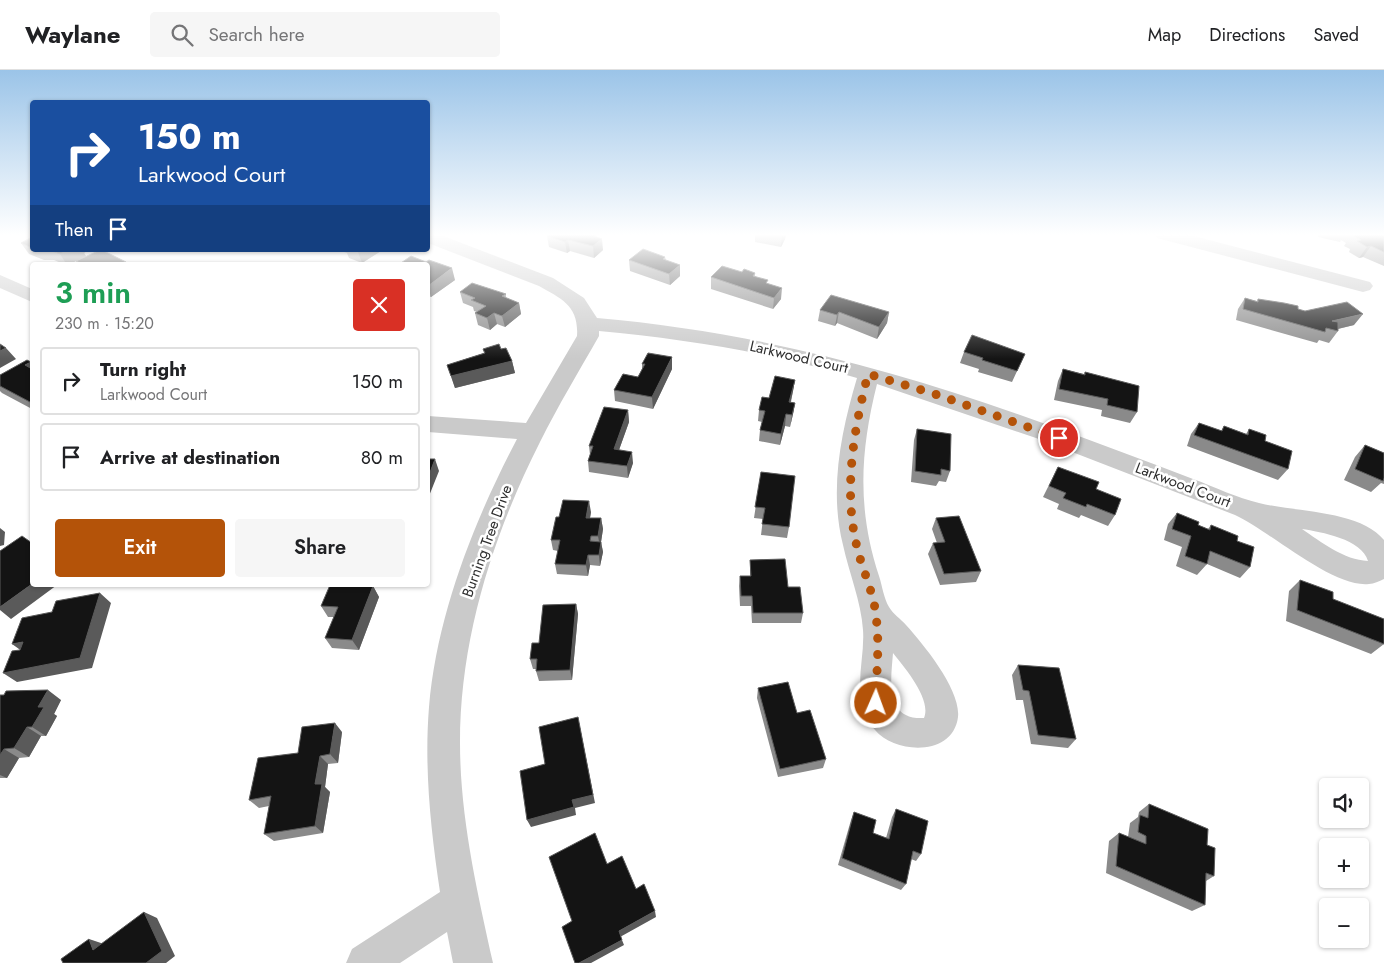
<!DOCTYPE html>
<html lang="en">
<head>
<meta charset="utf-8">
<style>
	body { margin:0; font-family:Jost,sans-serif; background:#f6f6f6; color:#202124; height:100vh; display:flex; flex-direction:column; font-size:19px; white-space:nowrap }
	* { box-sizing:border-box; margin:0 }
	p { font-size:16px; color:#757577 }
	.icon { flex:none; width:28px; height:28px; fill:none; stroke:currentColor; stroke-width:2; stroke-linecap:round; stroke-linejoin:round }
	.map { position:relative; flex:1; overflow:hidden }
	.drawer { position:absolute; left:30px; top:192px; width:400px; height:325px; display:flex; flex-direction:column; background:#fff; border-radius:5px; box-shadow:0 1px 4px #0004 }
	.drawer>* { flex:none }
	.hud { position:absolute; left:30px; top:30px; width:400px; height:152px; border-radius:5px; box-shadow:0 1px 4px #0004; background:#1a4fa0; color:#fff; overflow:hidden }
	.buttons { position:absolute; left:1319px; top:708px; display:grid; gap:10px }
	.buttons a { display:grid; place-items:center; width:50px; height:50px; border-radius:5px; background:#fff; box-shadow:0 1px 4px #0004; font-size:25px }
	.pin { position:absolute; display:grid; place-items:center; width:42px; height:42px; color:#fff; margin:-21px; border:2px solid #fff; border-radius:50%; box-shadow:0 1px 5px #0007 }
	.me { position:absolute; width:55px; margin:-28px; rotate:2deg; stroke-linejoin:round; filter:drop-shadow(0 0 4px #0008) }
	.turn { display:flex; align-items:center; gap:18px; height:105px; padding:0 25px; font-size:22px }
	.turn .icon { width:65px; height:65px; stroke-width:2.5 }
	.turn b { display:block; font-size:35px; line-height:42px }
	.then { display:flex; align-items:center; height:48px; padding:0 25px; background:#0003; gap:10px; font-size:19px }
	.round { display:grid; place-items:center; flex:none; width:52px; height:52px; border-radius:5px; background:#f6f6f6 }
	.overview { display:flex; align-items:center; justify-content:space-between; height:85px; padding:0 25px }
	h1 { font-size:30px; font-weight:600; line-height:38px; color:#1e9e55 }
	.action { display:flex; gap:10px; margin-top:auto; padding:10px 25px }
	.action a { flex:1; height:58px; border-radius:5px; background:#b45309; color:#fff; font-size:20px; font-weight:600; line-height:58px; text-align:center }
	.action a+a { background:#f6f6f6; color:#202124 }
	ul { padding:0; list-style:none }
	li { display:flex; align-items:center; gap:15px; height:68px; margin:0 10px 8px; padding:0 15px; border:2px solid #e0e0e0; border-radius:5px }
	li div { flex:1 }
	li b { display:block; font-size:19px }
	li em { font-style:normal }
	header { display:flex; align-items:center; gap:30px; box-sizing:border-box; height:70px; padding:0 25px; background:#fff; border-bottom:1px solid #e0e0e0 }
	header strong { font-size:24px }
	nav { display:flex; gap:28px; margin-inline-start:auto; font-size:18px }
	.search { width:350px; height:45px; background:#f6f6f6; display:flex; align-items:center; gap:12px; box-sizing:border-box; padding:0 18px; border-radius:5px; color:#757577; font-size:19px }
	.map>svg:first-child { display:block }
</style>
</head>
<body>
<header>
<strong>Waylane</strong>
<div class="search"><svg class="icon" aria-label="search" viewBox="0 0 24 24"><circle cx="10" cy="10" r="6"/><path d="M15 15l6 6"/></svg>Search here</div>
<nav><a>Map</a><a>Directions</a><a>Saved</a></nav>
</header>
<div class="map">
<svg width="1384" height="893" viewBox="0 0 1384 893">
	<rect width="100%" height="100%" fill="#fff"/>
	<g fill="none" stroke-linecap="round" stroke-linejoin="round">
		<path fill="#cacaca" fill-rule="evenodd" d="M428 164H438L553 208 584 228 597 248C758 262 903 302 1054 357 1100 374 1147 391 1193 409 1215 417 1237 428 1259 433 1294 442 1360 440 1384 470V509C1379 511 1374 514 1369 514 1332 518 1270 461 1235 445L1036 368 877 314C860 382 857 439 879 506 882 515 884 529 889 537 893 544 901 549 906 555 924 575 961 620 958 647 953 687 895 684 875 660 870 655 867 648 865 642 854 616 865 587 863 560 861 531 849 503 843 475 829 420 841 362 857 308 772 283 686 269 599 261V266C579 301 558 336 540 372 493 465 460 568 460 673 460 747 477 821 493 893H453L447 862 400 893H346L352 879 440 822C431 761 424 699 429 637 437 544 474 451 517 369L428 362V346L526 353 577 266C579 236 562 229 539 216L428 173ZM1302 459C1321 462 1362 469 1368 491 1344 490 1321 472 1302 459ZM893 583C904 597 932 629 924 648 884 650 891 610 893 583Z
			M1154 164H1186L1370 212 1373 216 1370 220 1363 222 1157 168Z
			M0 205 32 219V232L0 218Z"/>
	</g>
	<path fill="#8a8a8a" d="M755 164H786L785 169 781 177 755 172Z
		M1318 164H1384V196L1363 187 1359 188 1349 182 1350 179 1344 176 1346 173 1341 170 1340 172 1318 167Z
		M547 166 596 167 603 180 594 188 570 181 567 183 549 177Z
		M32 167V180H86L87 181 84 183 86 186 68 195H66L54 190H44L29 184 21 173Z
		M339 180H381V181L362 193 349 188 347 183Z
		M665 187 666 190 680 206 670 215 630 201 629 190Z
		M428 195 455 210 431 227 428 226Z
		M742 202 755 203V206L768 214 781 229 773 239 711 219V207Z
		M460 222 506 224V228L519 233 521 244 505 257 497 254 490 260 478 255 475 243 477 242 474 241 473 237 463 233Z
		M1245 228 1257 231 1258 229 1354 255 1338 259V261L1329 273 1319 270 1317 273 1236 250 1238 239Z
		M820 240 889 242 887 253 877 269 837 253 835 256 818 251Z
		M483 279H501L512 291 515 303 455 318 447 295 484 283Z
		M964 282 1025 284 1012 312 978 302 979 299 960 293Z
		M32 293V339L2 323 0 321V305Z
		M642 294 672 299 653 339 615 331 614 320 638 307 642 299Z
		M1063 299 1084 304 1085 302 1137 342 1130 353 1101 346 1102 340 1054 330 1058 311Z
		M795 310 791 332 795 333 793 344 790 357 785 356 780 375 759 371 760 360 762 352 758 351 759 340 769 328Z
		M628 340 629 352 619 380 633 393 628 408 589 402 588 391 590 385 589 376Z
		M1199 353 1221 361 1224 356 1246 364 1249 359 1265 371 1288 399 1278 410 1187 376 1191 364Z
		M917 359 950 401 946 412 939 411 936 416 911 412 914 370Z
		M1365 375 1384 383V414L1381 413 1371 422 1344 410 1355 387Z
		M1058 397 1096 419 1115 445 1108 456 1081 445 1079 448 1057 439 1059 434 1043 427Z
		M761 402 789 457 787 468 761 465 763 449 754 448Z
		M591 442 590 448H601L603 459 601 472 603 482 600 496 590 495 588 506 557 504 555 494 558 481 553 480 551 470 559 447Z
		M1177 443 1198 455 1208 459 1211 455 1237 471 1250 497 1240 508 1207 494 1197 505 1176 496 1182 477 1164 470 1168 454Z
		M936 448 981 501 976 512 940 515 928 484 933 473H937L932 459Z
		M750 490 788 517 803 543 801 553H752L751 536H740L739 516 740 506H750Z
		M1300 510 1333 529 1384 574 1371 584 1286 551 1289 521Z
		M373 516 379 527 359 580 332 578 325 568 334 547H328L321 536Z
		M576 534 578 544 572 610 539 611 536 601V599H533L530 589 539 573Z
		M1018 595 1076 669 1068 678 1031 674 1023 630H1016L1012 605Z
		M758 618 797 643 826 689 823 698 778 707 757 628Z
		M0 625 61 630 54 644 57 646 46 666H41L29 687 19 688 7 708H0Z
		M342 662 338 693 328 694 325 717 330 722 323 763 274 771 264 764 269 736 259 738 249 730Z
		M1149 734 1207 775 1214 806 1206 811 1205 835 1192 841 1106 803 1109 771 1119 763 1128 767 1130 753 1138 747 1139 742Z
		M896 739 921 784 916 791 911 789 906 814 901 820 838 795 851 750 854 742 873 763 886 768 892 747Z"/>
	<path fill="#5a5a5a" d="M782 164H786L785 169 781 177Z
		M596 165 597 173 602 169 603 180 594 188 593 176 594 166Z
		M568 170 570 181 567 183 565 172Z
		M1371 176 1363 187 1359 188 1367 177Z
		M69 180H86L87 181 84 183 86 186 68 195H67L60 184Z
		M360 180H381V181L362 193 358 182Z
		M126 192 127 195H120Z
		M680 195V206L670 215 669 204Z
		M452 198 455 210 431 227 428 216Z
		M782 218 781 229 773 239 774 228Z
		M519 233 521 244 505 257 502 246Z
		M839 242 837 253 835 256 837 245Z
		M889 242 887 253 877 269 879 257Z
		M494 243 497 254 490 260 487 248Z
		M1363 244 1354 255 1333 260 1332 251Z
		M6 278 16 289 0 298V281Z
		M672 287V299L653 339 652 327Z
		M512 291 515 303 455 318 451 306Z
		M31 292 32 293V304L25 295Z
		M795 310 793 321 788 343 789 332Z
		M795 333 793 344 790 357 792 345Z
		M628 340 629 352 615 391 614 379Z
		M786 344 785 356 780 375 781 364Z
		M632 382 633 393 628 408 627 396Z
		M435 389 439 401 429 426 428 423V408Z
		M589 431 591 442 588 459 586 448Z
		M601 448 603 459 601 472 603 482 600 496 599 485 600 477 598 466Z
		M0 458 5 462 4 475 0 476Z
		M588 485 590 495 588 506 586 495Z
		M32 514V515H57L11 549 0 540V537Z
		M373 516 379 527 359 580 352 570Z
		M100 523 111 533 92 598 17 612 3 603Z
		M576 534 578 544 572 610 570 600Z
		M23 572 26 584 12 574Z
		M48 620 61 630 54 644 57 646 46 666 32 657 38 637Z
		M578 647 595 733 575 738 576 745 531 757 527 750 572 730Z
		M335 653 342 662 338 693 330 684Z
		M27 657 41 666 29 687 14 678Z
		M4 679 19 688 7 708 0 705V685Z
		M320 686 328 694 325 717 330 722 323 763 315 756V714Z
		M655 841 656 847 620 867 619 861Z
		M144 842 157 848 175 886 166 893H146Z
		M89 869 104 874 93 880Z
		M622 870 624 875 591 893H579Z"/>
	<path fill="#141414" stroke="#5a5a5a" d="M549 164H594L596 165 594 166 602 169 593 176 568 170 565 172 547 166Z
		M1354 164H1383L1384 165V182L1371 176 1367 177 1357 171 1361 170 1352 165Z
		M32 167V178L21 173Z
		M643 179 665 187 663 189 680 195 669 204 629 190Z
		M49 180H69L60 184Z
		M100 180H102L126 192 120 195H84L76 191Z
		M411 186 426 192 429 190 452 198 428 216V195H398Z
		M722 196 742 202 744 199 755 203 753 206 768 210 766 213 782 218 774 228 711 207Z
		M472 213 506 224 502 226 519 233 502 246 494 243 487 248 475 243 486 236 471 230 475 228 460 222Z
		M831 225 889 242 879 257 839 242 837 245 820 240Z
		M1245 228 1258 232V229L1284 233 1298 236V239L1305 241 1347 232 1363 244 1332 251 1338 252V261L1326 258 1325 262 1243 239Z
		M972 265 1025 284 1017 301 982 290 983 288 964 282Z
		M0 274 6 278 0 281Z
		M499 274 501 279 506 278 512 291 451 306 447 295 485 283 483 279Z
		M648 283 672 287 652 327 614 320 623 304 638 307 645 294H642Z
		M27 290 31 292 25 295 32 299V330L30 332 0 316V305Z
		M1063 299 1085 305V302L1139 316 1137 342 1107 335 1108 329 1059 319Z
		M775 306 795 310 789 332 795 333 792 345 786 344 781 364 760 360 765 341 759 340 762 327 769 328Z
		M604 337 628 340 614 379 632 382 627 396 588 391 593 376H589Z
		M1199 353 1222 361 1224 356 1248 365 1249 359 1266 365 1265 371 1292 381 1288 399 1194 365Z
		M917 359 951 364 950 401 941 399V405L915 401Z
		M1365 375 1384 383V408L1383 411 1355 399Z
		M428 389H435L428 408Z
		M1058 397 1099 412 1096 419 1121 429 1115 445 1087 434 1086 437 1063 428 1066 423 1049 416Z
		M761 402 795 406 789 457 762 454 765 438 755 437Z
		M563 430 589 431 586 448H601L598 466H591L590 471 601 472 599 485H588L586 495 555 494 560 470H551L556 447H559Z
		M1177 443 1199 452 1198 455 1210 460 1211 455 1238 466 1237 471 1254 477 1250 497 1210 481 1207 494 1185 486 1191 466 1172 459Z
		M959 446 981 501 944 504 933 473 945 472 936 448Z
		M22 466 32 473V514L0 537V481Z
		M785 489 788 517H800L803 543H753L752 526H741L740 506H751L750 490Z
		M1300 510 1333 522V529L1384 549V574L1297 540Z
		M330 515 373 516 352 570 325 568 338 537 321 536Z
		M100 523 80 588 3 603 12 581 20 580 23 572 12 574 22 548 52 542 56 531Z
		M576 534 570 600 536 601 537 589H530L532 573H539L543 535Z
		M1018 595 1059 598 1076 669 1038 665 1029 621 1023 620Z
		M788 612 797 643 810 640 826 689 780 699 758 618Z
		M48 620 38 637H44L32 657H27L14 678 4 679 0 685V625H4L6 621Z
		M578 647 593 725 572 730 574 737 527 750 520 701 545 694 539 657Z
		M335 653 330 684 320 686 315 714H322L315 756 264 764 271 726 249 730 258 688 298 683 302 657Z
		M1149 734 1208 759 1207 775 1215 778 1214 806 1206 803 1205 835 1116 796 1119 763 1146 774V766L1138 762 1140 745 1148 748Z
		M896 739 928 751 921 784 913 781 906 814 842 788 854 742 876 750 873 763 889 769Z
		M595 763 607 794 622 786 636 819 644 814 655 841 619 861 622 870 579 893H575L562 857 572 851 549 787Z
		M144 842 162 881 146 893H63L61 889 89 869 93 880Z"/>
	<linearGradient id="sky" x2="0" y2="1"><stop stop-color="#9bc4e8"/><stop offset="0.57" stop-color="#fff"/><stop offset="1" stop-color="#fff" stop-opacity="0"/></linearGradient>
	<rect width="1384" height="289" fill="url(#sky)"/>
	<g fill="none" stroke-linecap="round" stroke-linejoin="round">
		<path stroke="#b45309" stroke-width="9" stroke-dasharray="0 16.2" d="M876 633C876 604 880 576 876 546 874 523 862 499 857 477 843 420 854 359 868 304L932 323 1059 368"/>
	</g>
	<g text-anchor="middle" stroke-width="5" stroke-linejoin="round" paint-order="stroke">
		<g font-size="15" fill="#2d2d2d" stroke="#fff">
			<text transform="translate(799 287) rotate(13)" y="5">Larkwood Court</text>
			<text transform="translate(1183 415) rotate(21)" y="5">Larkwood Court</text>
			<text transform="translate(487 471) rotate(-70)" y="5">Burning Tree Drive</text>
		</g>
	</g>
</svg>
<div class="buttons">
<a><svg class="icon" aria-label="sound" viewBox="0 0 24 24"><path d="M4 9h4l5-4v14l-5-4H4zM17 9q2 3 0 6"/></svg></a>
<a>+</a>
<a>−</a>
</div>
<div class="pin" style="left:1059px;top:368px;background:#d93025"><svg class="icon" aria-label="arrive" viewBox="0 0 24 24"><path d="M6 21V4h12l-3 4 3 4H6"/></svg></div>
<svg class="me" style="left:876px;top:633px" viewBox="-20 -20 40 40"><circle r="17" fill="#b45309" stroke="#fff" stroke-width="3"/><path d="M0-11L8 9 0 5-8 9z" fill="#fff"/></svg>
<div class="hud">
<div class="turn"><svg class="icon" aria-label="right" viewBox="0 0 24 24"><path d="M7 20v-9h11M14 6l5 5-5 5"/></svg><div><b>150 m</b>Larkwood Court</div></div>
<div class="then">Then<svg class="icon" aria-label="arrive" viewBox="0 0 24 24"><path d="M6 21V4h12l-3 4 3 4H6"/></svg></div>
</div>
<section class="drawer">
<div class="overview"><div><h1>3 min</h1><p>230 m · 15:20</p></div><a class="round" style="background:#d93025;color:#fff"><svg class="icon" aria-label="close" viewBox="0 0 24 24"><path d="M6 6l12 12M18 6L6 18"/></svg></a></div>
<ul>
<li><svg class="icon" aria-label="right" viewBox="0 0 24 24"><path d="M7 20v-9h11M14 6l5 5-5 5"/></svg><div><b>Turn right</b><p>Larkwood Court</p></div><em>150 m</em></li>
<li><svg class="icon" aria-label="arrive" viewBox="0 0 24 24"><path d="M6 21V4h12l-3 4 3 4H6"/></svg><div><b>Arrive at destination</b></div><em>80 m</em></li>
</ul>
<div class="action"><a>Exit</a><a>Share</a></div>
</section>
</div>
</body>
</html>
